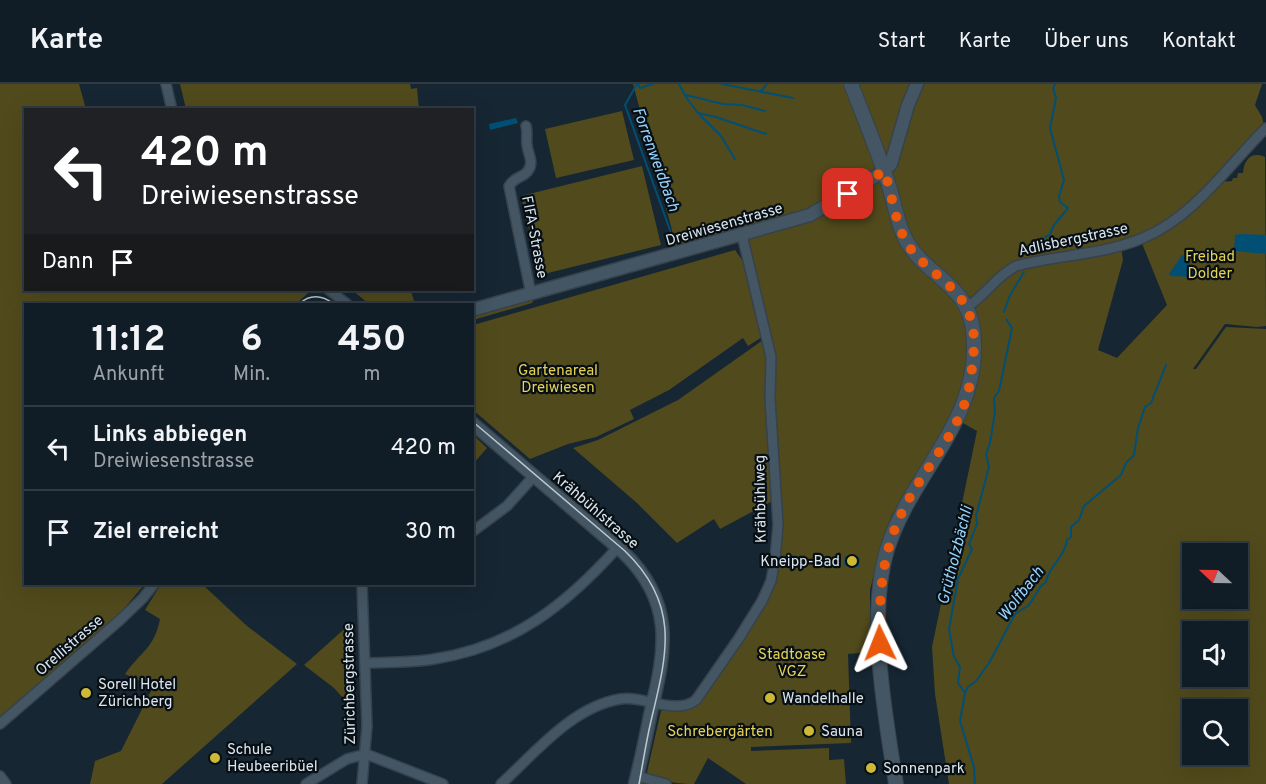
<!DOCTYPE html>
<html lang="de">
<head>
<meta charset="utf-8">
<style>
	body { margin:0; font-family:Overpass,sans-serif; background:#1e2932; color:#f1f3f6; height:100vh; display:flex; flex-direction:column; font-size:22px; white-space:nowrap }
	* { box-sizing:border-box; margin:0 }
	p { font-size:20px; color:#9ca1a7 }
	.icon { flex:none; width:33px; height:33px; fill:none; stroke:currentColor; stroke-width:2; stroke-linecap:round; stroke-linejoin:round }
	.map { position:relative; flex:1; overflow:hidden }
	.sheet { position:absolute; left:24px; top:219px; width:450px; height:282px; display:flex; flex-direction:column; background:#101c26; border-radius:0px; box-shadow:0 6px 24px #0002,0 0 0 2px #303a43 }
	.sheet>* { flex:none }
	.hud { position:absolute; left:24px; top:24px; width:450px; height:183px; border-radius:0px; box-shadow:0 6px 24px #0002,0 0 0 2px #303a43; background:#202124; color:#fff; overflow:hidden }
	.needle { width:39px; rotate:292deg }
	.controls { position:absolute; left:1182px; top:459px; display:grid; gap:12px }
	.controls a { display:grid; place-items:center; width:66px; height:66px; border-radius:0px; background:#101c26; box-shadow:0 6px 24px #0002,0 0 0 2px #303a43; font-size:30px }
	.pin { position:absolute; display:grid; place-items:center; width:51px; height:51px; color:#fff; margin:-26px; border-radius:12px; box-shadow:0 3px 9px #0006 }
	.me { position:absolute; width:66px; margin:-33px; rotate:358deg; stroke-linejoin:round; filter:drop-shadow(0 0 4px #0008) }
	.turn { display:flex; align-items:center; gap:21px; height:126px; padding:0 18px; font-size:27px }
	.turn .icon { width:78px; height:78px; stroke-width:2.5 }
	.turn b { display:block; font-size:42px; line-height:51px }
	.then { display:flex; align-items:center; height:57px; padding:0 18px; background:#0003; gap:12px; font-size:22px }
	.eta { display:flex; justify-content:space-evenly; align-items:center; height:102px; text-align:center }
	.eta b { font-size:36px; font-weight:700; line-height:42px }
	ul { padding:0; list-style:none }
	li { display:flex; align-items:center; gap:18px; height:84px; padding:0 18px; border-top:2px solid #303a43 }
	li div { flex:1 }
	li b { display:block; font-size:22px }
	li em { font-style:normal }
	header { display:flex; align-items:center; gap:36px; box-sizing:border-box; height:84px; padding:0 30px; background:#101c26; border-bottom:2px solid #303a43 }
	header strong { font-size:28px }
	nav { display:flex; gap:33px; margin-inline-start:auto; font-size:21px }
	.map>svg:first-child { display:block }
</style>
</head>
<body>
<header>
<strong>Karte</strong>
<nav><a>Start</a><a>Karte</a><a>Über uns</a><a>Kontakt</a></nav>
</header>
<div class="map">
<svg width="1266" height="700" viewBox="0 0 1266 700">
	<rect width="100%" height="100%" fill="#162632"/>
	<path fill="#514a1c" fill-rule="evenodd" d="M0 0H79L86 25 26 26V206H300L308 209 296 220H26V500H145L109 542 0 636Z
		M180 0H410L411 5 417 4 419 25H186Z
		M633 0H1262L1255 21 1262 33 1264 41C1234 73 1194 124 1155 144 1144 149 1131 152 1120 156L1123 176 1098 266 1117 274 1167 221 1141 157 1219 98 1232 97 1233 94H1237L1238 89H1243C1244 76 1251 67 1265 73L1266 242 1257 243 1225 240 1193 285H1196L1226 243 1266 245V700H949L935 610 932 563 977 347 954 334 892 431 883 455 870 506V568L848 570 851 659 751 663V667L829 664V676L844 675 846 700H746L708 674 694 700C681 700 655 698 647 688L661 627 667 623 683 625 764 518 781 450 773 274 747 146 677 165ZM1192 470H1238V514H1192ZM1192 548H1238V592H1192ZM1192 626H1238V670H1192Z
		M622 27 634 76 556 94 545 45Z
		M642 82 661 161 540 191 521 112Z
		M735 166 743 177 762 253 748 262 743 254 669 306 630 326 634 335 596 353 568 360 530 375 473 326V241Z
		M352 206H416L411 207 415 220H369Z
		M535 213 532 219 473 236V231Z
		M763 256 767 275 776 415 720 445 714 435 677 459 637 419 573 364 598 356 678 316Z
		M473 351 487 364 473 380H472Z
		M161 500H202L247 542 297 580 162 700H90L95 677 121 667 153 603 125 590C141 567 154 565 160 535L145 526Z
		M351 539 353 625 334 604 304 581Z"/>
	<path fill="#024f75" d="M516 34 518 39 490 46 489 40Z
		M1241 150 1266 151V170L1234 167 1235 151Z
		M1182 171 1186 172 1195 191 1192 193 1171 192 1169 190Z
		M845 472 860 473 859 483 844 481Z"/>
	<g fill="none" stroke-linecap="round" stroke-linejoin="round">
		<path stroke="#024f75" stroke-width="2" d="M637 0 625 21 675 160
			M638 0 640 4 653 0
			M679 0 686 13 698 29 721 52 735 75
			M722 0 793 14
			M760 8 767 0
			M686 11 723 20 742 21 765 27
			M698 29 716 33 766 50
			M1037 166 1042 156 1050 150 1054 141 1068 124 1060 118 1059 112 1064 96 1050 44 1056 14 1053 4 1055 0
			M1004 228 1010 211 1024 188
			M965 609 958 599 960 583 954 573 949 545 958 495 972 465 969 460 977 440 976 432 989 383 986 370 990 359 995 328 994 314 999 307 1012 244 1006 235
			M975 700 974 683 960 637 965 609 968 603 976 597 989 579 1015 530 1029 521 1041 502 1046 498C1049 481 1064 475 1067 456L1071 453V443L1079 436 1084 422 1121 391 1126 379 1134 371 1138 344 1145 323 1151 319 1166 281"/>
		<g stroke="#36424c" stroke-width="12">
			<path id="minor" d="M166 0 172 26
				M526 42C528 48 526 54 527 61 528 71 535 79 527 88 521 95 515 92 509 102L531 210
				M329 206 347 220
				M967 223C985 212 996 192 1016 182 1057 171 1103 171 1143 154 1194 133 1228 82 1266 44
				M472 448 507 422 534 392
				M362 500 367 642 362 700
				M365 579C388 578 411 579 434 575 513 563 566 521 618 463
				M0 640 120 536 143 514 154 500
				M0 692 6 700
				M637 692 666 700
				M306 700 347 675 366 670 443 700
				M501 700C535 669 572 623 620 615 645 611 675 632 696 616L739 554 762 517 771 497 775 475 778 441 770 315 771 273 742 151"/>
		</g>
		<g stroke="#36424c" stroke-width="15">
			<path id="tertiary" d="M472 226 810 131 884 87 891 80 908 21 917 0
				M472 339 623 468C675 518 666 565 651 627 646 652 641 676 635 700"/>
		</g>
		<g stroke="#36424c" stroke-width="16">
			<path id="secondary" d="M851 0C864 34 878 67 889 102 895 120 897 141 907 158 927 192 968 201 973 246 984 335 911 387 887 466 867 533 885 631 896 700"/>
		</g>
		<use href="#minor" stroke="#445663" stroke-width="9"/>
		<use href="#tertiary" stroke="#445663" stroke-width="12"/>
		<use href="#secondary" stroke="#445663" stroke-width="14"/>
		<path stroke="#bdc9d0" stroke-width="1.5" d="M299 220C310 210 322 211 334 220
			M472 337 625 467C681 521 667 570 651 637 646 658 643 679 639 700"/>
	</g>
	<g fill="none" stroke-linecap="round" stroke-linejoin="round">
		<path stroke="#ea580c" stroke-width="10" stroke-dasharray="0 18" d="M848 110 884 87C893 111 895 143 910 164 929 190 962 202 971 236 975 248 974 263 973 276 971 291 970 306 964 321 950 360 916 395 899 435 881 475 879 515 880 559"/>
	</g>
	<g fill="#ccb938" stroke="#080f14" stroke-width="2">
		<circle cx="852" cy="477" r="6"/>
		<circle cx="86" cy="609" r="6"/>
		<circle cx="770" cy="614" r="6"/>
		<circle cx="809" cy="647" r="6"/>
		<circle cx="215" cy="674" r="6"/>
		<circle cx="871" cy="684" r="6"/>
	</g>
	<g text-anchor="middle" stroke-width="4.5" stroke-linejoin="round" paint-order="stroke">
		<g font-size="15" fill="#dae5ec" stroke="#080f14">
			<text transform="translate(724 140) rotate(-16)" y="5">Dreiwiesenstrasse</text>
			<text transform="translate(535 153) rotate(79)" y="5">FIFA-Strasse</text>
			<text transform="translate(1073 155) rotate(-12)" y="5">Adlisbergstrasse</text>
			<text transform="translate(760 415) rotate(-91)" y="5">Krähbühlweg</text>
			<text transform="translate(596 426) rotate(41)" y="5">Krähbühlstrasse</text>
			<text transform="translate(69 561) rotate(-41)" y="5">Orellistrasse</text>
			<text transform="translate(349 600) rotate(-91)" y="5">Zürichbergstrasse</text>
		</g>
		<g font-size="15" fill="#e5d357" stroke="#080f14">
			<text x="1210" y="177">Freibad<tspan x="1210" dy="17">Dolder</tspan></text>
			<text x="558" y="291">Gartenareal<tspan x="558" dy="17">Dreiwiesen</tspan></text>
			<text x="792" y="575">Stadtoase<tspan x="792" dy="17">VGZ</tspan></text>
			<text x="720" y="652">Schrebergärten</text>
		</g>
		<g font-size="15" fill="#dae5ec" stroke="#080f14" text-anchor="start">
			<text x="840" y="482" text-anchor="end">Kneipp-Bad</text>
			<text x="98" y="605">Sorell Hotel<tspan x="98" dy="17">Zürichberg</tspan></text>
			<text x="782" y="619">Wandelhalle</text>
			<text x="821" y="652">Sauna</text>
			<text x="227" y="670">Schule<tspan x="227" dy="17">Heubeeribüel</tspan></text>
			<text x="883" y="689">Sonnenpark</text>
		</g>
		<g font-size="16" font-style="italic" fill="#96d3fd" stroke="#080f14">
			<text transform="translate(657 75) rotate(70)" y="6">Forrenweidbach</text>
			<text transform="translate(954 471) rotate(-76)" y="6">Grütholzbächli</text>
			<text transform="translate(1020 509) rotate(-52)" y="6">Wolfbach</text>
		</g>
	</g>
</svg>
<div class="controls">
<a><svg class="needle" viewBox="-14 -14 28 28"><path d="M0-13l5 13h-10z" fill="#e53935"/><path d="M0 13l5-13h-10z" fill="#9ca1a7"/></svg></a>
<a><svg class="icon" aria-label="sound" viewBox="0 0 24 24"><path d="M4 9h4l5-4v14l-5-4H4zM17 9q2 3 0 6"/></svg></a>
<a><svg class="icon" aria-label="search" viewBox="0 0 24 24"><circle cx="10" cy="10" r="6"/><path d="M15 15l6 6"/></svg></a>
</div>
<div class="pin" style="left:848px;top:110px;background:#d93025"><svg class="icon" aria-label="arrive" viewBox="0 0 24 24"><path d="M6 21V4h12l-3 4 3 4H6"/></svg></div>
<svg class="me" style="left:880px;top:559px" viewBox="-20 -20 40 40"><path d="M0-17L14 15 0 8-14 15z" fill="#ea580c" stroke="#fff" stroke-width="4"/></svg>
<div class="hud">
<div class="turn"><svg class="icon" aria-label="left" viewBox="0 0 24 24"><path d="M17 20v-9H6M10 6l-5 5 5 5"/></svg><div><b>420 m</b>Dreiwiesenstrasse</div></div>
<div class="then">Dann<svg class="icon" aria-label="arrive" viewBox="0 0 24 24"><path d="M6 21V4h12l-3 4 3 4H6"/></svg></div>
</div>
<section class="sheet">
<div class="eta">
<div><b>11:12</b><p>Ankunft</p></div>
<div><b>6</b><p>Min.</p></div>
<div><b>450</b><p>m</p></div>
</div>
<ul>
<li><svg class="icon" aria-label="left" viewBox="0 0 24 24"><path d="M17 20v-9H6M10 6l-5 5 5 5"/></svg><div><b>Links abbiegen</b><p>Dreiwiesenstrasse</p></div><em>420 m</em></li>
<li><svg class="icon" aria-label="arrive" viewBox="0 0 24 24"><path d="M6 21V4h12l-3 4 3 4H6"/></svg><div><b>Ziel erreicht</b></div><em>30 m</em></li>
</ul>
</section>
</div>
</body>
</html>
